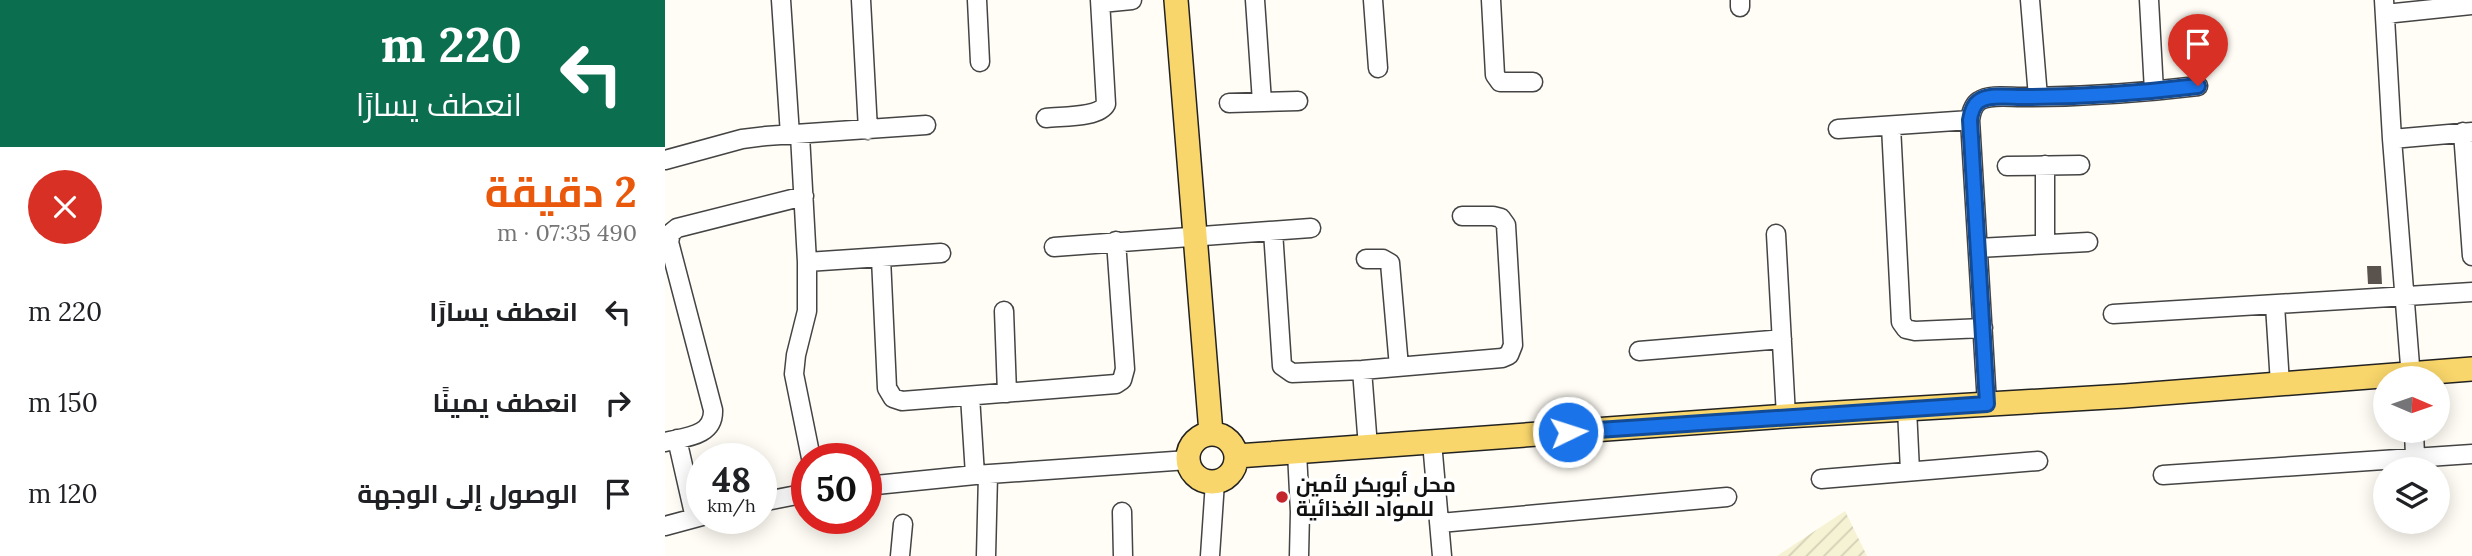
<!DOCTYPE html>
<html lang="ar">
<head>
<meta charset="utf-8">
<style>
	body { margin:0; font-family:Lora,Cairo,serif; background:#f6f6f6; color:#202124; direction:rtl; height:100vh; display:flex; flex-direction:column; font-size:26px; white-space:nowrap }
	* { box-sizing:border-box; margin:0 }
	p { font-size:23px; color:#757577 }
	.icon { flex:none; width:38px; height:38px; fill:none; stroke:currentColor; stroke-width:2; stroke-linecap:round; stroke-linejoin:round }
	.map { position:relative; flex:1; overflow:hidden; direction:ltr }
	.drawer { display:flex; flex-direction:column; background:#fff; width:665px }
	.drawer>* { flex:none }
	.banner { background:#0b6e4f; color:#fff; overflow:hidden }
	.needle { width:46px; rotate:92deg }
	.fabs { position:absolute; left:1708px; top:366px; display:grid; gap:14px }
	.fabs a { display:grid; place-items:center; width:77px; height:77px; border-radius:50%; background:#fff; box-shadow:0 4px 18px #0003; font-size:35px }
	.speed { position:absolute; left:21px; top:443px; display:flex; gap:14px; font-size:35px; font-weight:700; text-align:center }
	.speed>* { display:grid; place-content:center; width:91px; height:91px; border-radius:50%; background:#fff; box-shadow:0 4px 18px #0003; line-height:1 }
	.speed small { font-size:18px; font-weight:400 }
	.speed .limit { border:10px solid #d22; background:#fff; color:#111 }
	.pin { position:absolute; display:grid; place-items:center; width:60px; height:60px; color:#fff; margin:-72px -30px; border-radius:50% 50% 50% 0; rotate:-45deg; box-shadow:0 0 7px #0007 }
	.pin .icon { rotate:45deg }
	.me { position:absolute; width:77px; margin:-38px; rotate:86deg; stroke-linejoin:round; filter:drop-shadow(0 0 5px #0008) }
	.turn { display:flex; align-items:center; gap:24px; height:147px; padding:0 28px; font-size:32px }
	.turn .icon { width:91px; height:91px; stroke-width:2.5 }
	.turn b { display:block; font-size:49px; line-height:60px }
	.round { display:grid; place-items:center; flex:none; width:74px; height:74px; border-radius:37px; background:#f6f6f6 }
	.summary { display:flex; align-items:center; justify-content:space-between; height:119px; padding:0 28px }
	h1 { font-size:42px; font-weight:700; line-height:52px; color:#ea580c }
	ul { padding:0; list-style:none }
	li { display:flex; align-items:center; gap:21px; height:91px; padding:0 28px }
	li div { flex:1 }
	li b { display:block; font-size:26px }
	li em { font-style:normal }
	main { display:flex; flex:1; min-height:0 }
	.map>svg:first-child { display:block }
</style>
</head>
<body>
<main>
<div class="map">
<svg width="1807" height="556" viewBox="0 0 1807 556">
	<defs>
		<pattern id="farmland-furrows" width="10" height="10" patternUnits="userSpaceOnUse" patternTransform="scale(1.75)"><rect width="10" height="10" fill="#f6f3d4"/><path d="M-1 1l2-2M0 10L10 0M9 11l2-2" fill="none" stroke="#d2cfb5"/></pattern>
	</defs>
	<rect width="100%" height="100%" fill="#fffdf5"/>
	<path fill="url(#farmland-furrows)" d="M1180 511 1202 556H1112Z"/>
	<path fill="#5a524d" d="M1702 266H1716L1717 284H1703Z"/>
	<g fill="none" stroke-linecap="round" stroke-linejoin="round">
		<g stroke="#444" stroke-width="21">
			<path id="minor" d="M116 0 125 135
				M196 0 203 130
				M312 0 315 62
				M590 0 597 102
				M708 0 713 68
				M826 0 830 75 835 82H868
				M1075 0V7
				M1365 0 1373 97
				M1484 0 1489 91
				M1719 0 1727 139 1746 378
				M436 3 467 0
				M1720 14 1807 5
				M564 103 633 101
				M381 118C397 116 434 118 441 104L435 0
				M1226 126 1236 322 1241 329 1250 331 1318 328
				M1173 129 1305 120
				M1798 132 1807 256
				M135 135 142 262 276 253
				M1727 139 1807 132
				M0 160 77 139 101 136 261 125
				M1380 165V243
				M1342 166 1415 165
				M608 231 617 366 627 373 697 370 837 358 844 355 848 345 841 225 836 218 828 216H797
				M1111 234 1121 416
				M389 247 646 228
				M1313 248 1423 242
				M216 258 222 388 228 398 237 401 451 384 457 380 460 369 451 241
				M701 259H718L725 263 734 367
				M142 262V311L131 355 129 374 146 458
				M1610 305 1615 384
				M339 311 342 393
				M1448 314 1807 292
				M974 351 1117 339
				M697 370 703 447
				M305 396 310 475
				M1322 404 1305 120C1306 113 1308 105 1314 101 1324 94 1344 97 1356 97 1414 97 1475 93 1533 86
				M1242 409 1245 471
				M1749 430 1750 457
				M12 439 30 518
				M0 442C21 437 49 436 48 410L4 242 6 233 12 228 139 196
				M767 442 777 556
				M632 452 635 512 634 556
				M1498 475 1807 454
				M1156 479 1373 461
				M201 486 310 475 523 460
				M96 502 142 493
				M457 512 458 556
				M775 523 1062 497
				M0 526 37 516
				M235 556 238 524
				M321 556 323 475
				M545 556 550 482"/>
		</g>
		<g stroke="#222" stroke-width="26">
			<path id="major" d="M511 0 546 433
				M523 458a24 24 0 1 1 48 0a24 24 0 1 1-48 0Z
				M572 456 1121 416 1460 396 1807 369"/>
		</g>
		<use href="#minor" stroke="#fff" stroke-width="18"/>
		<use href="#major" stroke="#f9d66b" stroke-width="23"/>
	</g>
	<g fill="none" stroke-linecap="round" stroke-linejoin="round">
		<g stroke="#114b97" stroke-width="18">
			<path id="route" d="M903 432 1322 404 1305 120C1306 113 1308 105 1314 101 1324 94 1344 97 1356 97 1415 97 1475 93 1533 86"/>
		</g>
		<use href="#route" stroke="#1a73e8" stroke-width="12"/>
	</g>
	<circle fill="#c4262e" stroke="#fff" stroke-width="2.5" cx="617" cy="497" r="7"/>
	<g text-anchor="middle" stroke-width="7" stroke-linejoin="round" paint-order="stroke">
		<g font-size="21" font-weight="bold" fill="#111" stroke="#fff" text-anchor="start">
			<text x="631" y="492">محل أبوبكر لأمين<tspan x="631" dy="24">للمواد الغذائية</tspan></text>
		</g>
	</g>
</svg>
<div class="fabs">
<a><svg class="needle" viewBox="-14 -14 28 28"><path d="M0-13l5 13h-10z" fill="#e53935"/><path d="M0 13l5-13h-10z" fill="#757577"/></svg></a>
<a><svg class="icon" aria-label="layers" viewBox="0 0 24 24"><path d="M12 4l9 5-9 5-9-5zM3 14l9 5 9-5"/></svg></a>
</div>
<div class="speed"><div>48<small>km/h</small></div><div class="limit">50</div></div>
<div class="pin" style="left:1533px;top:86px;background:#d93025"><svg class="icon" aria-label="arrive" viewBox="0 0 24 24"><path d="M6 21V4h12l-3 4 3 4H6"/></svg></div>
<svg class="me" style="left:903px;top:432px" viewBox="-20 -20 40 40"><circle r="17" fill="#1a73e8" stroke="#fff" stroke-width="3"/><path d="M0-11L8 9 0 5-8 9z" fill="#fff"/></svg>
</div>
<section class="drawer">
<div class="banner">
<div class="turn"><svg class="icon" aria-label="left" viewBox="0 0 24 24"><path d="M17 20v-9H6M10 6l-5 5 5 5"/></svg><div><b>220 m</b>انعطف يسارًا</div></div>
</div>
<div class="summary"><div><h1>2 دقيقة</h1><p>490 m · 07:35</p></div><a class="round" style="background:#d93025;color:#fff"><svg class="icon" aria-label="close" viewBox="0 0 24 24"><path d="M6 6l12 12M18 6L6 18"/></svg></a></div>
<ul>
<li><svg class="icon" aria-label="left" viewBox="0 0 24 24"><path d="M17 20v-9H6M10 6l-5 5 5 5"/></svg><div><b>انعطف يسارًا</b></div><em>220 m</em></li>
<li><svg class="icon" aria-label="right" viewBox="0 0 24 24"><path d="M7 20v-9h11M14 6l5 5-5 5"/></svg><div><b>انعطف يمينًا</b></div><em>150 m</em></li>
<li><svg class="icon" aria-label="arrive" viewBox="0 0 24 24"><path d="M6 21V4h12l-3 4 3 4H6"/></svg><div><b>الوصول إلى الوجهة</b></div><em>120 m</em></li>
</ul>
</section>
</main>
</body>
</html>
